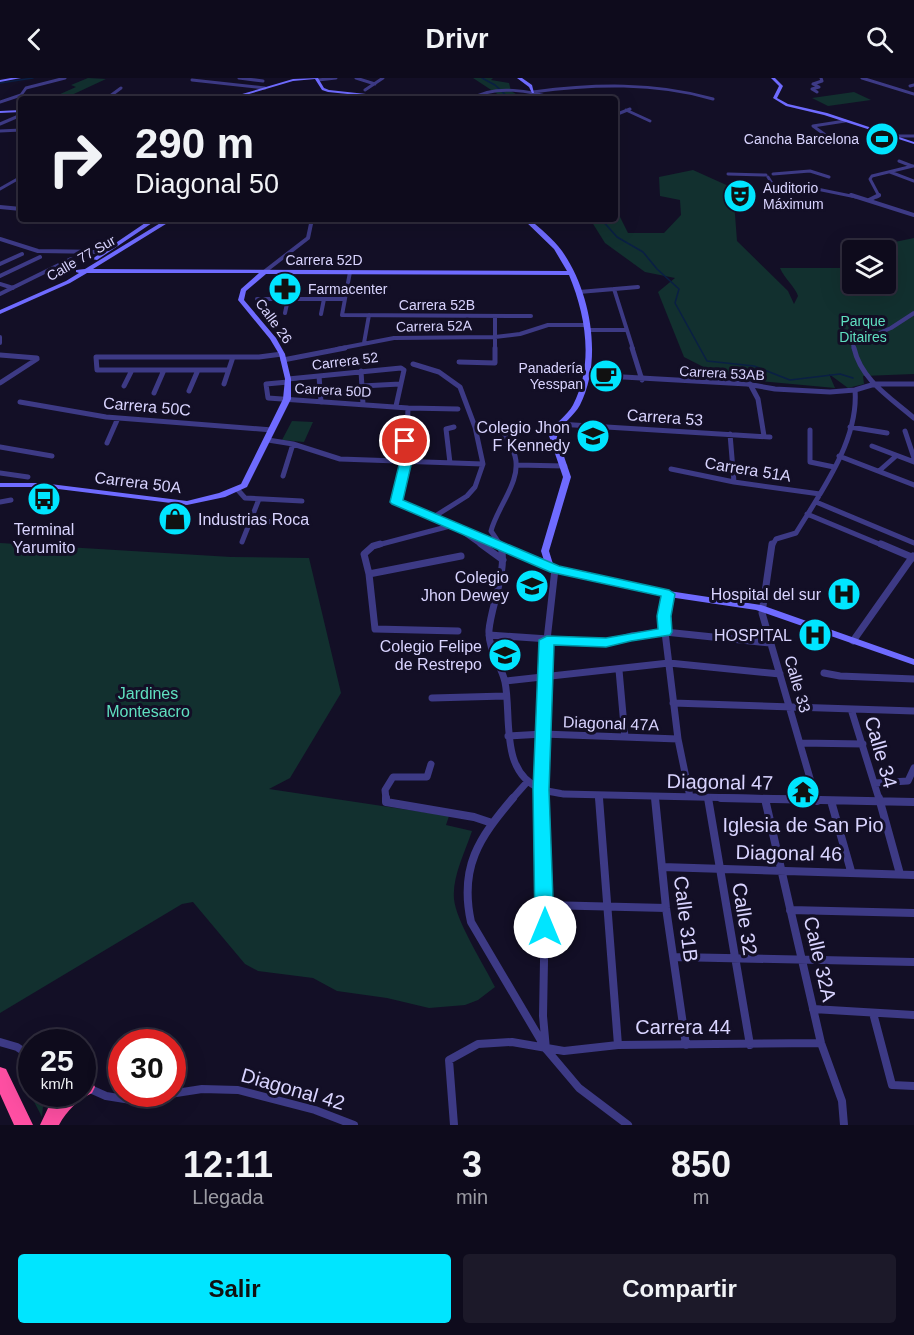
<!DOCTYPE html>
<html lang="es">
<head>
<meta charset="utf-8">
<style>
	body { margin:0; font-family:Helvetica,sans-serif; background:#1c1929; color:#f1f3f6; height:100vh; display:flex; flex-direction:column; font-size:22px; white-space:nowrap }
	* { box-sizing:border-box; margin:0 }
	p { font-size:20px; color:#9b9ba3 }
	.icon { flex:none; width:33px; height:33px; fill:none; stroke:currentColor; stroke-width:2; stroke-linecap:round; stroke-linejoin:round }
	.map { position:relative; height:1047px; overflow:hidden }
	.details { display:flex; flex-direction:column; background:#0e0b1c; flex:1 }
	.details>* { flex:none }
	.banner { position:absolute; left:18px; top:18px; width:600px; height:126px; border-radius:6px; box-shadow:0 6px 24px #0002,0 0 0 2px #2e2b3b; background:#0e0b1c; color:#f1f3f6; overflow:hidden }
	.tools { position:absolute; left:842px; top:162px; display:grid; gap:12px }
	.tools a { display:grid; place-items:center; width:54px; height:54px; border-radius:6px; background:#0e0b1c; box-shadow:0 6px 24px #0002,0 0 0 2px #2e2b3b; font-size:30px }
	.speed { position:absolute; left:18px; top:951px; display:flex; gap:12px; font-size:30px; font-weight:700; text-align:center }
	.speed>* { display:grid; place-content:center; width:78px; height:78px; border-radius:50%; background:#0e0b1c; box-shadow:0 6px 24px #0002,0 0 0 2px #2e2b3b; line-height:1 }
	.speed small { font-size:15px; font-weight:400 }
	.speed .limit { border:9px solid #d22; background:#fff; color:#111 }
	.pin { position:absolute; display:grid; place-items:center; width:51px; height:51px; color:#fff; margin:-26px; border:3px solid #fff; border-radius:50%; box-shadow:0 2px 6px #0007 }
	.me { position:absolute; width:66px; margin:-33px; rotate:0deg; stroke-linejoin:round; filter:drop-shadow(0 0 4px #0008) }
	.turn { display:flex; align-items:center; gap:21px; height:126px; padding:0 18px; font-size:27px }
	.turn .icon { width:78px; height:78px; stroke-width:2.5 }
	.turn b { display:block; font-size:42px; line-height:51px }
	.eta { display:flex; justify-content:space-evenly; align-items:center; height:102px; text-align:center }
	.eta b { font-size:36px; font-weight:800; line-height:42px }
	.action { display:flex; gap:12px; margin-top:auto; padding:12px 18px }
	.action a { flex:1; height:69px; border-radius:6px; background:#00e5ff; color:#111; font-size:24px; font-weight:800; line-height:69px; text-align:center }
	.action a+a { background:#1c1929; color:#f1f3f6 }
	header { display:flex; justify-content:space-between; align-items:center; height:78px; padding:0 18px; background:#0e0b1c; font-size:27px; font-weight:800 }
	.map>svg:first-child { display:block }
</style>
</head>
<body>
<header><svg class="icon" aria-label="back" viewBox="0 0 24 24"><path d="M15 5l-7 7 7 7"/></svg>Drivr<svg class="icon" aria-label="search" viewBox="0 0 24 24"><circle cx="10" cy="10" r="6"/><path d="M15 15l6 6"/></svg></header>
<div class="map">
<svg width="914" height="1047" viewBox="0 0 914 1047">
	<rect width="100%" height="100%" fill="#130f26"/>
	<path fill="#12302f" d="M88 0 106 1 63 21H49L76 9 71 7Z
		M473 0H493L491 2 509 5 511 13 524 21H505Z
		M854 14 871 22 828 28 812 20Z
		M693 92 733 110 737 163 788 213 794 226 798 218C796 210 784 200 780 190H852V206H885V184L898 182 880 167 914 160V296L863 298 864 306 848 310 829 296 835 310 725 300 684 279 658 214 675 200 645 194 605 165 590 141H615V129L628 155H664L681 137 680 122 660 118 659 99Z
		M292 343 313 344 304 364 282 362Z
		M0 465 231 479 309 480 341 615 290 700 269 711 449 738 446 747 472 753C465 774 452 799 454 821 456 843 484 887 495 909L478 922 465 927 429 930 387 920 337 913 313 900 258 893 245 886 193 824 182 826 0 935Z
		M26 984 31 994 32 1016 44 1017 42 1039 16 989Z"/>
	<g fill="none" stroke-linecap="round" stroke-linejoin="round">
		<path stroke="#0a1f44" stroke-width="1.5" d="M482 0 495 7 510 21
			M0 5 33 0
			M601 141 617 159 643 174 657 191 679 211 675 225 707 283 754 288 790 302 840 296 853 300"/>
		<path stroke="#3d3a85" stroke-width="3" d="M239 0 263 3
			M356 0 375 6
			M862 0 914 16
			M192 2 265 10
			M318 2 336 0
			M910 8 914 7
			M365 12 383 0
			M533 14C593 6 655 4 713 21
			M817 14 812 11 819 9 813 6 822 3 821 0
			M106 21 121 10
			M472 21C494 6 532 13 556 21
			M0 24 21 17 26 10 65 0
			M626 32 650 43
			M615 37 630 31
			M0 46 21 37
			M0 53 21 52
			M889 58H914
			M835 64 813 48 845 43
			M899 83 912 88
			M890 94 914 103
			M728 96 766 97
			M773 96 810 93 829 99
			M768 99 773 107 807 109 856 119
			M0 111 21 99
			M877 119 879 118 870 101 872 98 913 88"/>
		<path stroke="#3d3a85" stroke-width="4" d="M851 117 914 137
			M869 122 879 117
			M0 129 21 131
			M0 161 38 173 104 174
			M0 186 22 176
			M264 194 308 160 312 141
			M350 194 342 237 531 238
			M0 198 40 179
			M0 206 13 210
			M614 211 633 271
			M579 214 638 209
			M0 216 71 181
			M257 221H345
			M285 235 288 221
			M321 236 324 221
			M495 238V271
			M588 252H626
			M0 259V265
			M364 265 369 237
			M337 271 394 260 495 259 520 256 548 247H587
			M854 271 853 266 891 250 914 235"/>
		<path stroke="#3d3a85" stroke-width="5" d="M632 270 642 302
			M854 270C861 302 891 320 914 340
			M0 277 37 280
			M283 282 345 270
			M459 284 495 285V270
			M413 286 439 294 460 309 475 349 483 386 475 409 467 418 432 440
			M228 292H97L96 279H259L282 276
			M361 293 363 326
			M588 297 747 306 775 311 830 314 855 312 875 306H914
			M319 298 321 324
			M288 301 401 290 404 292 396 328
			M288 304 266 306 268 320 408 330 406 383 396 424 463 454 483 468
			M0 305 37 281
			M224 306 233 279
			M750 306 758 321 764 358
			M124 308 132 292
			M362 308 400 306
			M189 313 198 292
			M154 315 164 292
			M20 324 106 339 272 352
			M408 330 458 331
			M558 346 770 359
			M500 348C505 358 512 367 515 378 522 403 497 429 491 453L501 468
			M850 349 887 355
			M810 352V384L834 389
			M905 353 914 380
			M730 356 734 404
			M268 362 293 366 340 381 483 386
			M107 365 118 340
			M872 368 914 384
			M0 369 52 378
			M839 378 914 407
			M450 385 446 351 454 349
			M516 387 565 388
			M671 391 734 404 820 416
			M879 393 896 378
			M0 395 28 399
			M283 398 293 366
			M237 411 245 420 302 423
			M0 424 11 422
			M816 424 914 465
			M807 436 884 468
			M250 443 282 444
			M242 464 259 421
			M374 468 450 448
			M772 468 776 461 796 455C821 414 859 362 855 312"/>
		<path stroke="#3d3a85" stroke-width="7" d="M380 466 373 468 364 476 369 496 375 551 458 553
			M481 466 503 482
			M500 466C509 488 491 528 489 552 488 572 501 586 505 604 512 639 499 694 541 711 547 714 556 714 563 716L787 721
			M772 466 762 535 816 721
			M881 466 914 480
			M512 472 549 487
			M369 496 461 478
			M669 516 664 538 665 554 678 661 690 719
			M489 557 607 565 631 558 665 554 770 565
			M853 563 913 478
			M619 592 625 659
			M824 595 840 598 914 601
			M505 603 669 585 780 596
			M432 620 505 618
			M673 625 914 633
			M851 631 879 721
			M508 658 543 656 678 661
			M801 665 863 666
			M875 705 908 703 914 690
			M599 718V721
			M386 721 385 712 393 699H427L431 686
			M512 721 528 703
			M541 721 547 562 555 491"/>
		<path stroke="#3d3a85" stroke-width="8" d="M386 720V724L474 739 492 745
			M513 720C479 760 459 789 471 844L546 971 579 1010 628 1047
			M541 720 545 827 543 938 546 971
			M599 720 618 967
			M655 720 666 830 686 967
			M708 720 750 967
			M721 720 914 724
			M816 720 817 723
			M879 720 900 796
			M765 721 821 965 842 1023 844 1047
			M831 723 851 793
			M662 789 914 797
			M545 827 666 830
			M790 832 914 835
			M674 879 914 884
			M813 931 914 937
			M873 935 892 1007 914 1008
			M0 964 17 969 32 979
			M88 1010 106 1018 131 1022 202 1011 238 1012 315 1032 354 1047
			M454 1047 449 982 478 966 512 964 564 973 618 967 821 965"/>
		<path fill="#6f6bff" fill-rule="evenodd" d="M11 0H21L0 4V2Z
			M318 0 324 10 329 12 412 21H397L328 14 322 12 315 1 293 3 232 21H225L293 1Z
			M517 0H522L532 7 534 15H532L529 9Z
			M771 0H775L783 8 777 20 788 26 827 35 914 64V66L824 37 786 28 773 20 779 8Z
			M21 32V34L0 35V33Z
			M151 141H158L97 182 92 181Z
			M167 141H174L93 191 567 193 554 171 523 141H529C541 151 553 161 562 173 591 214 603 282 580 327 574 338 563 345 556 355L571 399 549 473 553 486 558 489 669 513 761 527 914 581V587L756 532 669 519 555 494 546 489 541 473 563 399 548 355C555 345 567 338 573 327 594 286 586 238 569 197L266 196 246 213 244 222 276 260 285 276 291 301V321L247 409 225 419 187 427 42 409H0V405H42L187 423 219 415 241 406 283 321 285 301 279 276 270 261 238 222 241 211 259 195H87L70 205 0 236V232L66 203 79 195 76 194V192L85 191Z"/>
		<path fill="#ff4fa3" fill-rule="evenodd" d="M0 989 6 991 33 1047H14L0 1016Z
			M86 1001 92 1003 95 1009 92 1015C78 1022 67 1032 59 1047H40L49 1028 43 1016H82V1002Z"/>
		<path stroke="#3d3a85" stroke-width="5" d="M463 454 500 468"/>
		<path stroke="#3d3a85" stroke-width="7" d="M496 466 512 472"/>
	</g>
	<path fill="#00e5ff" stroke="#0095a6" stroke-width="1.5" d="M405 359 411 363 412 383 403 422 559 488 669 512 675 516 671 538 672 554 670 557 631 563 606 569 554 567 549 712 554 849 551 855 545 857 538 855 535 849 533 712 539 562 547 558 606 560 658 551 657 538 661 518 550 494 392 426 390 424 400 383V363Z"/>
	<defs>
		<g id="stadium-disc" transform="scale(1.725)"><circle r="9.5" fill="#00e5ff" stroke="#130f26"/><path d="M0-5a6.5 5 0 1 0 0 10a6.5 5 0 1 0 0-10ZM-3.5-1.8h7v3.6h-7Z" fill="#111"/></g>
		<g id="theatre-disc" transform="scale(1.725)"><circle r="9.5" fill="#00e5ff" stroke="#130f26"/><path d="M-5-5.5Q0-4 5-5.5V0Q5 5 0 6Q-5 5-5 0ZM-3.3-2.5H-1v1.5H-3.3ZM1-2.5H3.3v1.5H1ZM-2.8 1Q0 5.5 2.8 1Z" fill="#111"/></g>
		<g id="pharmacy-disc" transform="scale(1.725)"><circle r="9.5" fill="#00e5ff" stroke="#130f26"/><path d="M-2-6h4v4h4v4h-4v4h-4v-4h-4v-4h4Z" fill="#111"/></g>
		<g id="cafe-disc" transform="scale(1.725)"><circle r="9.5" fill="#00e5ff" stroke="#130f26"/><path d="M-5.5-4.5H6V0H3Q3 3.5 0 3.5H-2.5Q-5.5 3.5-5.5 0ZM3-3.2v2h1.7v-2ZM-6 4.5H4V6H-6Z" fill="#111"/></g>
		<g id="school-disc" transform="scale(1.725)"><circle r="9.5" fill="#00e5ff" stroke="#130f26"/><path d="M0-5L7-2L0 1L-7-2ZM-4 1L0 2.5L4 1V4Q0 6-4 4Z" fill="#111"/></g>
		<g id="bus-disc" transform="scale(1.725)"><circle r="9.5" fill="#00e5ff" stroke="#130f26"/><path d="M-5-6H5V4H4V6H2V4H-2V6H-4V4H-5ZM-3.5-4V0h7V-4ZM-3.5 1.2v1.5H-2V1.2ZM2 1.2v1.5H3.5V1.2Z" fill="#111"/></g>
		<g id="shop-disc" transform="scale(1.725)"><circle r="9.5" fill="#00e5ff" stroke="#130f26"/><path d="M-5-2.5h2.3a2.7 3.5 0 0 1 5.4 0H5L5.5 6h-11ZM-1.5-2.5h3a1.5 2.3 0 0 0-3 0Z" fill="#111"/></g>
		<g id="hospital-disc" transform="scale(1.725)"><circle r="9.5" fill="#00e5ff" stroke="#130f26"/><path d="M-5-5h3v3.5h4V-5h3V5h-3V1.5h-4V5h-3Z" fill="#111"/></g>
		<g id="temple-disc" transform="scale(1.725)"><circle r="9.5" fill="#00e5ff" stroke="#130f26"/><path d="M0-6L5-2H3V0L6.5 2.5H4V6H1.5V3h-3V6H-4V2.5H-6.5L-3 0V-2H-5Z" fill="#111"/></g>
	</defs>
	<g fill-rule="evenodd">
		<use href="#stadium-disc" x="882" y="61"/>
		<use href="#theatre-disc" x="740" y="118"/>
		<use href="#pharmacy-disc" x="285" y="211"/>
		<use href="#cafe-disc" x="606" y="298"/>
		<use href="#school-disc" x="593" y="358"/>
		<use href="#bus-disc" x="44" y="421"/>
		<use href="#shop-disc" x="175" y="441"/>
		<use href="#school-disc" x="532" y="508"/>
		<use href="#hospital-disc" x="844" y="516"/>
		<use href="#hospital-disc" x="815" y="557"/>
		<use href="#school-disc" x="505" y="577"/>
		<use href="#temple-disc" x="803" y="714"/>
	</g>
	<g text-anchor="middle" stroke-width="6" stroke-linejoin="round" paint-order="stroke">
		<g font-size="14" fill="#d9d4ff" stroke="#130f26" text-anchor="end">
			<text x="859" y="66">Cancha Barcelona</text>
			<text x="763" y="115" text-anchor="start">Auditorio<tspan x="763" dy="16">Máximum</tspan></text>
			<text x="308" y="216" text-anchor="start">Farmacenter</text>
			<text x="583" y="295">Panadería<tspan x="583" dy="16">Yesspan</tspan></text>
		</g>
		<g font-size="14" fill="#d9d4ff" stroke="#130f26">
			<text transform="translate(81 180) rotate(-30)" y="5">Calle 77 Sur</text>
			<text x="324" y="187">Carrera 52D</text>
			<text x="437" y="232">Carrera 52B</text>
			<text transform="translate(274 243) rotate(54)" y="5">Calle 26</text>
			<text transform="translate(434 248) rotate(-1)" y="5">Carrera 52A</text>
			<text transform="translate(345 283) rotate(-7)" y="5">Carrera 52</text>
			<text transform="translate(722 295) rotate(3)" y="5">Carrera 53AB</text>
			<text transform="translate(333 312) rotate(3)" y="5">Carrera 50D</text>
		</g>
		<g font-size="14" fill="#5fe0c0" stroke="#130f26">
			<text x="863" y="248">Parque<tspan x="863" dy="16">Ditaires</tspan></text>
		</g>
		<g font-size="16" fill="#d9d4ff" stroke="#130f26">
			<text transform="translate(147 328) rotate(5)" y="6">Carrera 50C</text>
			<text transform="translate(665 339) rotate(4)" y="6">Carrera 53</text>
			<text transform="translate(748 391) rotate(9)" y="6">Carrera 51A</text>
			<text transform="translate(138 404) rotate(7)" y="6">Carrera 50A</text>
			<text transform="translate(798 606) rotate(74)" y="6">Calle 33</text>
			<text transform="translate(611 645) rotate(2)" y="6">Diagonal 47A</text>
		</g>
		<g font-size="16" fill="#d9d4ff" stroke="#130f26" text-anchor="end">
			<text x="570" y="355">Colegio Jhon<tspan x="570" dy="18">F Kennedy</tspan></text>
			<text x="198" y="447" text-anchor="start">Industrias Roca</text>
			<text x="44" y="457" text-anchor="middle">Terminal<tspan x="44" dy="18">Yarumito</tspan></text>
			<text x="509" y="505">Colegio<tspan x="509" dy="18">Jhon Dewey</tspan></text>
			<text x="821" y="522">Hospital del sur</text>
			<text x="792" y="563">HOSPITAL</text>
			<text x="482" y="574">Colegio Felipe<tspan x="482" dy="18">de Restrepo</tspan></text>
		</g>
		<g font-size="16" fill="#5fe0c0" stroke="#130f26">
			<text x="148" y="621">Jardines<tspan x="148" dy="18">Montesacro</tspan></text>
		</g>
		<g font-size="20" fill="#d9d4ff" stroke="#130f26">
			<text transform="translate(881 674) rotate(74)" y="7">Calle 34</text>
			<text transform="translate(720 704) rotate(1)" y="7">Diagonal 47</text>
			<text transform="translate(789 775) rotate(1)" y="7">Diagonal 46</text>
			<text transform="translate(686 841) rotate(83)" y="7">Calle 31B</text>
			<text transform="translate(745 841) rotate(81)" y="7">Calle 32</text>
			<text transform="translate(820 881) rotate(77)" y="7">Calle 32A</text>
			<text x="683" y="956">Carrera 44</text>
			<text transform="translate(293 1011) rotate(16)" y="7">Diagonal 42</text>
		</g>
		<g font-size="20" fill="#d9d4ff" stroke="#130f26">
			<text x="803" y="754">Iglesia de San Pio</text>
		</g>
	</g>
</svg>
<div class="tools">
<a><svg class="icon" aria-label="layers" viewBox="0 0 24 24"><path d="M12 4l9 5-9 5-9-5zM3 14l9 5 9-5"/></svg></a>
</div>
<div class="speed"><div>25<small>km/h</small></div><div class="limit">30</div></div>
<div class="pin" style="left:405px;top:363px;background:#d93025"><svg class="icon" aria-label="arrive" viewBox="0 0 24 24"><path d="M6 21V4h12l-3 4 3 4H6"/></svg></div>
<svg class="me" style="left:545px;top:849px" viewBox="-20 -20 40 40"><circle r="19" fill="#fff"/><path d="M0-13L10 11 0 6-10 11z" fill="#00e5ff"/></svg>
<div class="banner">
<div class="turn"><svg class="icon" aria-label="right" viewBox="0 0 24 24"><path d="M7 20v-9h11M14 6l5 5-5 5"/></svg><div><b>290 m</b>Diagonal 50</div></div>
</div>
</div>
<section class="details">
<div class="eta">
<div><b>12:11</b><p>Llegada</p></div>
<div><b>3</b><p>min</p></div>
<div><b>850</b><p>m</p></div>
</div>
<div class="action"><a>Salir</a><a>Compartir</a></div>
</section>
</body>
</html>
